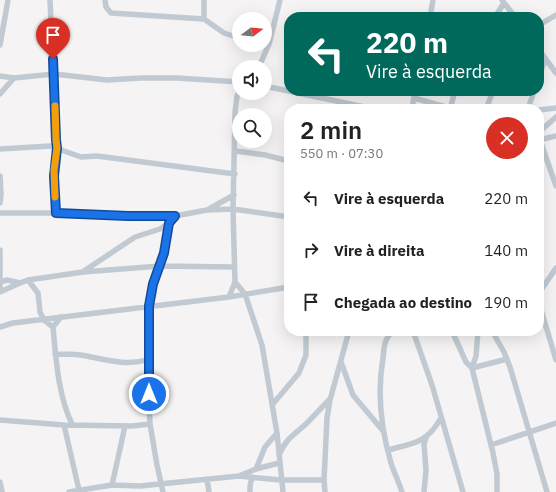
<!DOCTYPE html>
<html lang="pt">
<head>
<meta charset="utf-8">
<style>
	body { margin:0; font-family:"IBM Plex Sans",sans-serif; background:#f6f6f6; color:#222; height:100vh; display:flex; flex-direction:column; font-size:15px; white-space:nowrap }
	* { box-sizing:border-box; margin:0 }
	p { font-size:13px; color:#767676 }
	.icon { flex:none; width:22px; height:22px; fill:none; stroke:currentColor; stroke-width:2; stroke-linecap:round; stroke-linejoin:round }
	.map { position:relative; flex:1; overflow:hidden }
	.side { position:absolute; left:284px; top:104px; width:260px; height:232px; display:flex; flex-direction:column; background:#fff; border-radius:16px; box-shadow:0 4px 16px #0002 }
	.side>* { flex:none }
	.guide { position:absolute; left:284px; top:12px; width:260px; height:84px; border-radius:16px; box-shadow:0 4px 16px #0002; background:#00695c; color:#fff; overflow:hidden }
	.needle { width:26px; rotate:74deg }
	.tools { position:absolute; left:232px; top:12px; display:grid; gap:8px }
	.tools a { display:grid; place-items:center; width:40px; height:40px; border-radius:50%; background:#fff; box-shadow:0 4px 16px #0002; font-size:20px }
	.pin { position:absolute; display:grid; place-items:center; width:34px; height:34px; color:#fff; margin:-41px -17px; border-radius:50% 50% 50% 0; rotate:-45deg; box-shadow:0 0 4px #0007 }
	.pin .icon { rotate:45deg }
	.me { position:absolute; width:44px; margin:-22px; rotate:0deg; stroke-linejoin:round; filter:drop-shadow(0 0 3px #0008) }
	.turn { display:flex; align-items:center; gap:14px; height:84px; padding:0 16px; font-size:18px }
	.turn .icon { width:52px; height:52px; stroke-width:2.5 }
	.turn b { display:block; font-size:28px; line-height:34px }
	.round { display:grid; place-items:center; flex:none; width:42px; height:42px; border-radius:21px; background:#f6f6f6 }
	.summary { display:flex; align-items:center; justify-content:space-between; height:68px; padding:0 16px }
	h1 { font-size:24px; font-weight:600; line-height:30px }
	ul { padding:0; list-style:none }
	li { display:flex; align-items:center; gap:12px; height:52px; padding:0 16px }
	li div { flex:1 }
	li b { display:block; font-size:15px }
	li em { font-style:normal }
	.map>svg:first-child { display:block }
</style>
</head>
<body>
<div class="map">
<svg width="556" height="492" viewBox="0 0 556 492">
	<rect width="100%" height="100%" fill="#f5f3f3"/>
	<g fill="none" stroke-linecap="round" stroke-linejoin="round">
		<path stroke="#c1cad2" stroke-width="5.5" d="M50 0 56 140 57 148 54 176 56 213 129 216H175L207 210 233 209 289 217
			M105 0 106 7 111 13 204 19
			M204 0V19L224 33 239 38
			M502 0 515 17
			M430 17 433 0
			M495 17 504 3
			M539 25 556 15
			M0 45 8 0
			M539 50 556 73
			M259 67 269 44 280 0
			M0 76 14 78 54 74 107 80 141 78H177L239 82
			M539 77 545 59
			M265 86 374 109
			M0 94 14 78
			M414 98 453 109
			M412 109 415 91
			M450 109 455 91
			M486 109 493 91
			M528 109 534 91
			M539 110 556 108
			M539 132 556 117
			M539 140 556 136
			M540 140 556 186
			M0 149 50 146 81 157 97 156 235 174
			M236 151 265 155 289 161
			M0 176 1 194 0 203
			M209 209 234 195
			M0 213H56
			M0 250V292
			M84 271 135 237 160 229 170 222
			M28 280 38 293 40 312 44 320 53 327
			M0 282 7 280 20 283
			M235 282 245 294 262 345 277 433 283 492
			M0 292 20 283 28 280 83 272 160 266 234 267
			M539 293 556 268
			M229 297 235 282 233 209 235 112 237 96 239 92
			M539 303 556 360
			M61 317 53 327C56 359 58 395 72 424
			M0 327 13 323 229 297 289 287
			M394 331C384 338 384 347 383 358 377 393 381 429 391 463 394 473 399 482 402 492
			M413 331 432 385 463 492
			M452 331 466 362 472 368 493 453 497 474V492
			M492 331 504 352 510 367 547 492
			M55 354C64 354 72 354 81 355 104 359 126 367 149 359
			M341 362 353 395 384 432
			M472 368 476 356 478 331
			M472 368 507 359
			M272 405 299 373 306 355V331
			M0 420 64 425 132 426 150 424
			M64 425 79 490
			M491 445 556 423
			M388 450C414 443 427 443 441 418
			M279 455C287 437 294 435 307 423 315 415 322 407 329 400
			M256 469 265 447 277 433
			M241 475 256 469 279 463
			M207 479 209 492
			M0 482 2 492
			M112 485 125 426
			M69 492 112 485 140 486 239 476 280 480H324
			M163 492 157 465 150 424 149 404V306L153 284 164 253 169 223
			M250 492V486L252 477
			M325 492 324 480 327 418 330 400 349 331
			M424 492 426 470 424 444 426 438"/>
	</g>
	<g fill="none" stroke-linecap="round" stroke-linejoin="round">
		<g stroke="#114b97" stroke-width="10">
			<path id="route" d="M53 59 56 140 57 148 54 176 56 213 128 216H175L169 223 164 253 153 284 149 306V394"/>
		</g>
		<use href="#route" stroke="#1a73e8" stroke-width="7"/>
		<path stroke="#f59e0b" stroke-width="7" d="M55 106 56 140 57 148 54 170 55 197"/>
	</g>
</svg>
<div class="tools">
<a><svg class="needle" viewBox="-14 -14 28 28"><path d="M0-13l5 13h-10z" fill="#e53935"/><path d="M0 13l5-13h-10z" fill="#767676"/></svg></a>
<a><svg class="icon" aria-label="sound" viewBox="0 0 24 24"><path d="M4 9h4l5-4v14l-5-4H4zM17 9q2 3 0 6"/></svg></a>
<a><svg class="icon" aria-label="search" viewBox="0 0 24 24"><circle cx="10" cy="10" r="6"/><path d="M15 15l6 6"/></svg></a>
</div>
<div class="pin" style="left:53px;top:59px;background:#d93025"><svg class="icon" aria-label="arrive" viewBox="0 0 24 24"><path d="M6 21V4h12l-3 4 3 4H6"/></svg></div>
<svg class="me" style="left:149px;top:394px" viewBox="-20 -20 40 40"><circle r="17" fill="#1a73e8" stroke="#fff" stroke-width="3"/><path d="M0-11L8 9 0 5-8 9z" fill="#fff"/></svg>
<div class="guide">
<div class="turn"><svg class="icon" aria-label="left" viewBox="0 0 24 24"><path d="M17 20v-9H6M10 6l-5 5 5 5"/></svg><div><b>220 m</b>Vire à esquerda</div></div>
</div>
<section class="side">
<div class="summary"><div><h1>2 min</h1><p>550 m · 07:30</p></div><a class="round" style="background:#d93025;color:#fff"><svg class="icon" aria-label="close" viewBox="0 0 24 24"><path d="M6 6l12 12M18 6L6 18"/></svg></a></div>
<ul>
<li><svg class="icon" aria-label="left" viewBox="0 0 24 24"><path d="M17 20v-9H6M10 6l-5 5 5 5"/></svg><div><b>Vire à esquerda</b></div><em>220 m</em></li>
<li><svg class="icon" aria-label="right" viewBox="0 0 24 24"><path d="M7 20v-9h11M14 6l5 5-5 5"/></svg><div><b>Vire à direita</b></div><em>140 m</em></li>
<li><svg class="icon" aria-label="arrive" viewBox="0 0 24 24"><path d="M6 21V4h12l-3 4 3 4H6"/></svg><div><b>Chegada ao destino</b></div><em>190 m</em></li>
</ul>
</section>
</div>
</body>
</html>
